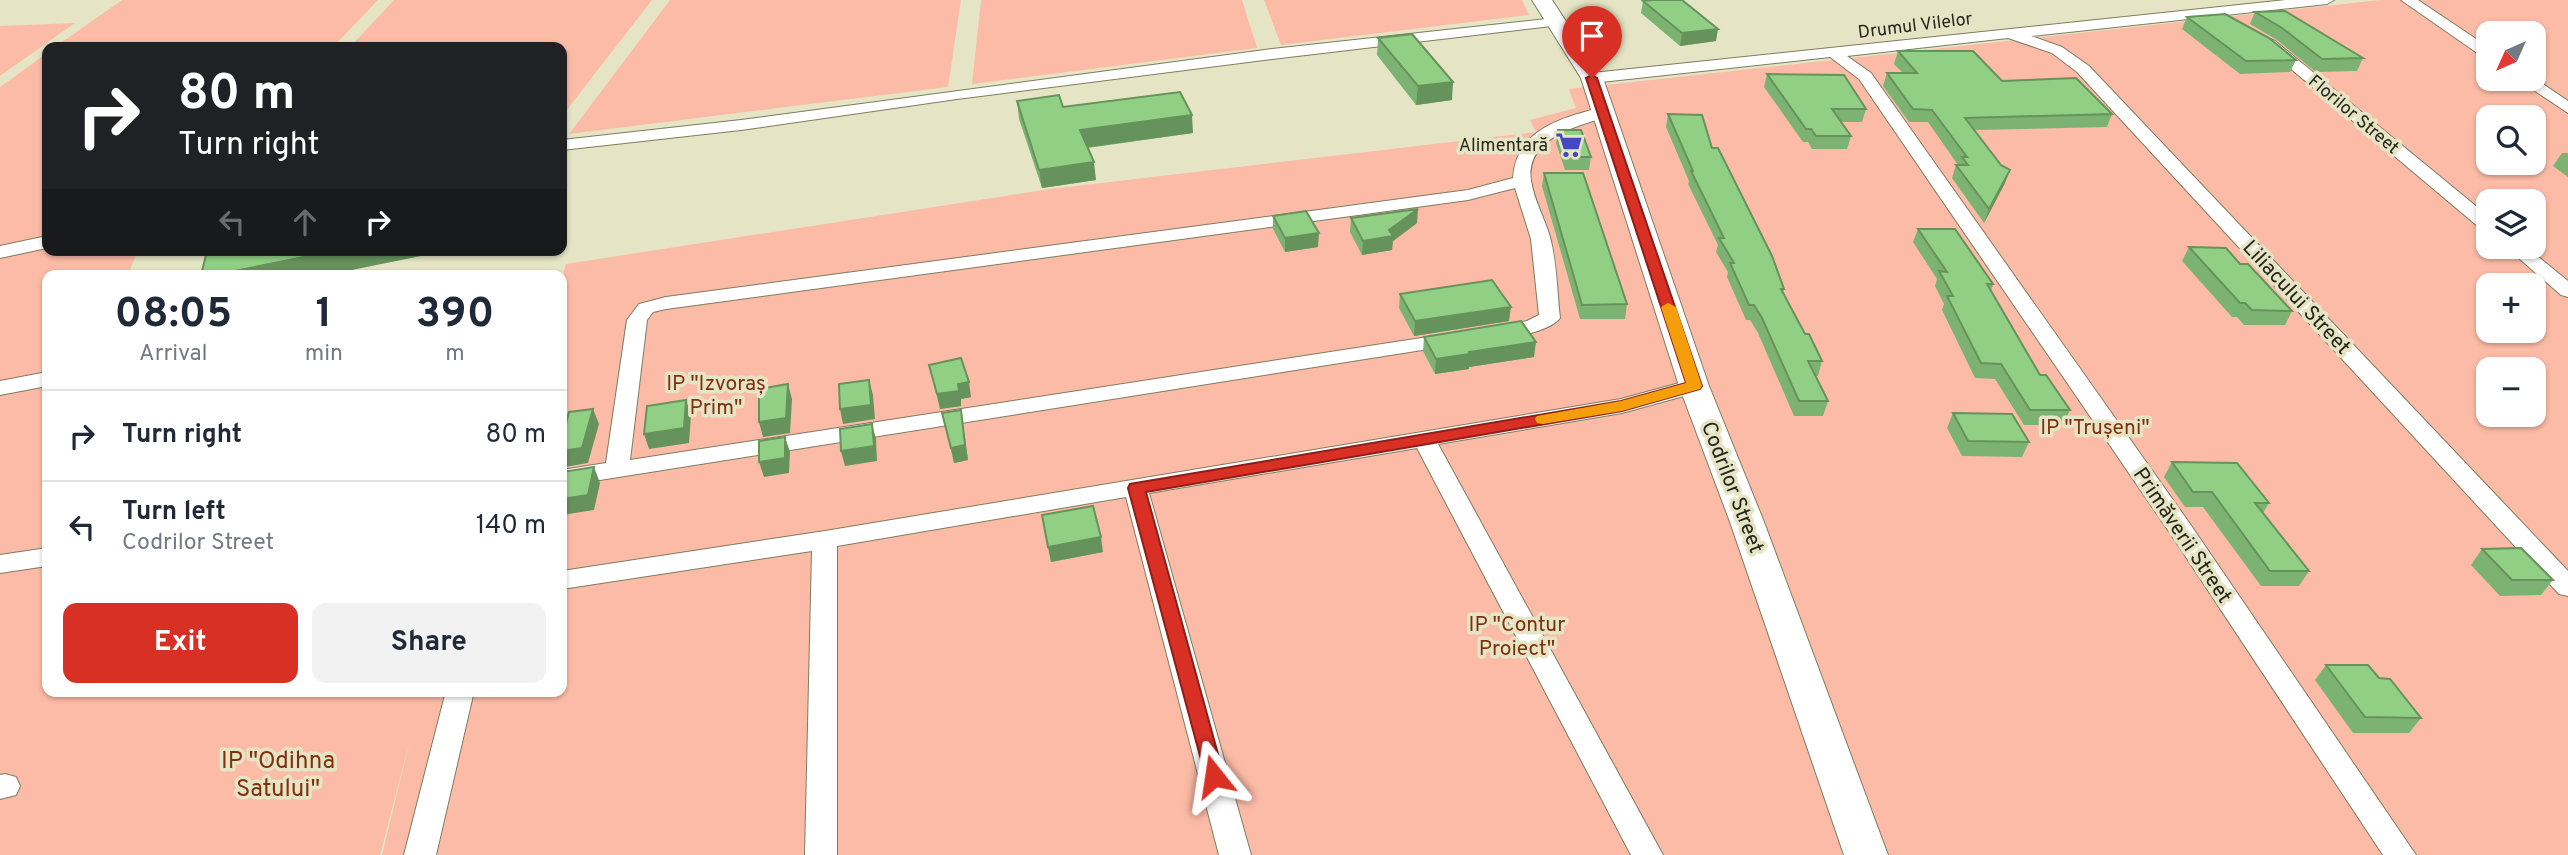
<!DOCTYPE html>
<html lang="en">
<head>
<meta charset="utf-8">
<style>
	body { margin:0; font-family:Overpass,sans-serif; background:#f2f2f3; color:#1f2937; height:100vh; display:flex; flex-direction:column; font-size:26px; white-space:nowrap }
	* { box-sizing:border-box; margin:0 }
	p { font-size:23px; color:#747a83 }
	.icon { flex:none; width:38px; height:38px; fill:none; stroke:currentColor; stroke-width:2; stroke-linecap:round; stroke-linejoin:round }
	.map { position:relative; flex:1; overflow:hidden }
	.sheet { position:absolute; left:42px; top:270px; width:525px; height:427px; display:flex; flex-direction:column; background:#fff; border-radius:14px; box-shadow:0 2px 5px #0004 }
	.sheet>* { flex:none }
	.top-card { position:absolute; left:42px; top:42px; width:525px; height:214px; border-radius:14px; box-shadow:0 2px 5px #0004; background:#202124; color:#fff; overflow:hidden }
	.needle { width:46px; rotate:225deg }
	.buttons { position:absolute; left:2476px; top:21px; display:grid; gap:14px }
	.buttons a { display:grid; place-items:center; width:70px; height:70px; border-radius:14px; background:#fff; box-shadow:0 2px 5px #0004; font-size:35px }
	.pin { position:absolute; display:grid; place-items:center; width:60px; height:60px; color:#fff; margin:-72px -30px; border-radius:50% 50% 50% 0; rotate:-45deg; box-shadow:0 0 7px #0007 }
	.pin .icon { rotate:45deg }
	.me { position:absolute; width:77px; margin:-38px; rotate:345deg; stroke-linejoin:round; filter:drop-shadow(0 0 5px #0008) }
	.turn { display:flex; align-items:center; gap:24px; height:147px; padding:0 21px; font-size:32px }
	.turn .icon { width:91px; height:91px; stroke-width:2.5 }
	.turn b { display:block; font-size:49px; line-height:60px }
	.lanes { display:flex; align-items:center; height:66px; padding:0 21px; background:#0003; justify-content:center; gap:35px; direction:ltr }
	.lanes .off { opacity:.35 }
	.eta { display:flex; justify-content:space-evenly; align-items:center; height:119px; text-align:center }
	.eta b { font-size:42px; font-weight:700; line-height:49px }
	.action { display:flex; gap:14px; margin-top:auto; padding:14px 21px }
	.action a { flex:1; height:80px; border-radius:14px; background:#d93025; color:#fff; font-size:28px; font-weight:700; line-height:80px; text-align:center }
	.action a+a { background:#f2f2f3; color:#1f2937 }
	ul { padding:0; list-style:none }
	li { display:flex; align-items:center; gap:21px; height:91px; padding:0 21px; border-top:2px solid #e0e1e3 }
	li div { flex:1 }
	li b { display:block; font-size:26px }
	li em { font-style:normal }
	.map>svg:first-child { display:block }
</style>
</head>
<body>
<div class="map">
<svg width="2568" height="855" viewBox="0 0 2568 855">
	<rect width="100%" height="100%" fill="#e5e5c5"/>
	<path fill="#fcbba6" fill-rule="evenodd" d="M122 0H378L333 47H55Z
		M394 0H652L562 116V47H350Z
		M670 0H961L948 87 569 134Z
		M981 0H1242L1257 48 972 84Z
		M1264 0H1522L1529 15 1281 45Z
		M2380 0H2568V855H382L410 740 380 855H0V87L47 53V250H138L128 275H47V691H562V277L566 264 1050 189 1536 132 1530 120 1576 108 1569 89ZM2488 33H2534V79H2488ZM2488 117H2534V163H2488ZM2488 201H2534V247H2488ZM2488 285H2534V331H2488ZM2488 369H2534V415H2488Z
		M75 23 0 76V26Z"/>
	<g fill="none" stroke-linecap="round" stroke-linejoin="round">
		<g stroke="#7d7c60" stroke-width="2">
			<path id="street" d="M2286 0H2334L2327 4 2031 36 2062 47 2089 66 2568 571V596L2559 594 2077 72 2052 53 2008 38 1847 56 1871 73 2190 524 2416 855H2383L2172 536 1859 79 1830 57 1592 83 1584 78 1592 73Z
				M2401 0H2418L2488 47V59L2483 57Z
				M1555 18 1560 19 1562 22 1560 25 1272 59 957 99 741 130 562 150V140L741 120 1272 49Z
				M2270 39 2275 41 2488 216V231L2481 229 2265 47 2262 44 2265 41Z
				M2534 78 2568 101V113L2517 79Z
				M1604 107 1612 112 1610 116C1578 126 1525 137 1531 181 1534 200 1545 219 1550 237 1557 263 1557 292 1560 318 1550 332 1504 341 1488 336L1485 332 1488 328 1527 321 1539 315 1531 239 1515 188 1468 200 666 309 653 312 647 320 630 460 1454 333 1461 335 1465 339 1461 343 1454 345 562 486V470L606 463 627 320 639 304 666 297 1468 190 1513 178C1516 129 1563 117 1604 107Z
				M47 236V248L0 258V246Z
				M2506 247H2526L2568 281V297L2561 295Z
				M47 372V386L0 395V381Z
				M1694 379 1702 381 1705 386 1702 391 1622 413 1438 444 1663 855H1631L1417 448 1149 493 1251 855H1219L1126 497 837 546V855H805L812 551 562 589V571L825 531 1621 399Z
				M47 548V566L0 573V555Z
				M446 691H474L436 855H404Z
				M5 774 16 777 20 786 16 795 0 799V775Z"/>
		</g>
		<g stroke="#7d7c60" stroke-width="2">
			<path id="secondary" d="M1532 0H1552L1603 78 1709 386 1764 522 1888 855H1844L1730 522 1679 386 1581 78Z"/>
		</g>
		<use href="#street" fill="#fff" fill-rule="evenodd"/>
		<use href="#secondary" fill="#fff" fill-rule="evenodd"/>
	</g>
	<path fill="#7db372" d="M1643 1 1716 41 1680 46 1641 13Z
		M2255 12 2363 58 2357 71 2316 72 2277 40 2250 24Z
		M2187 17 2296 60 2290 72 2240 74 2182 29Z
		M1378 38 1452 100 1416 105 1377 55Z
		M1898 51 2002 81 2112 114 2107 127 1975 130 2005 183 1984 223 1952 178 1956 165H1958L1928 122H1909L1883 86 1887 73H1903L1894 64Z
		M1767 74 1866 109 1862 122H1841L1851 136 1847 149H1812L1808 142H1803L1764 87Z
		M1017 101 1063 107 1193 133 1088 148 1096 180 1042 188 1019 119Z
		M1668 114 1712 148 1784 289 1783 293 1805 334 1822 361 1818 376H1816L1828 401 1823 416H1794L1758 333 1750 320H1746L1727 277 1728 272 1716 252 1718 245 1688 184 1689 181 1666 127Z
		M1558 130 1591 157 1589 170H1565L1556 143Z
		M2562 153H2568V177L2553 166Z
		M1544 173 1627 304 1625 319H1580L1542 186Z
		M1273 216 1318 247 1285 252 1273 229Z
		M1351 218 1417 223 1393 241 1392 250 1362 255 1350 232Z
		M1918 229 1993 284 1991 291 2040 375 2070 410 2063 425H2024L1995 379 1975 378 1942 310 1944 304 1935 286 1937 279 1913 242Z
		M2189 247 2240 264 2292 311 2285 325H2244L2237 317H2232L2182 261Z
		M1400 294 1509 321 1414 336 1399 308Z
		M1424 337 1534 357 1469 367V369L1435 374 1423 351Z
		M929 365 971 397 961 399V406L940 409Z
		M961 410 968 460 954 463 942 413Z
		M1953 413 2029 442 2022 457 1962 456 1947 428Z
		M2172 462 2269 503 2263 513 2309 571 2299 586H2261L2203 507H2185L2164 477Z
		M1042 515 1103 552 1051 562Z
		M2482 549 2553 580 2541 595 2500 596 2471 565Z
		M2326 665 2379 678 2421 718 2409 733H2353L2315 680Z"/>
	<path fill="#66925c" d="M1718 29 1716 41 1680 46 1682 33Z
		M1453 82 1452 100 1416 105 1418 86Z
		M1192 115 1193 133 1082 148 1080 130Z
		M1094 162 1096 180 1042 188 1039 170Z
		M2010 170 2005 183 1984 223 1989 209Z
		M1418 209 1417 223 1393 241 1392 250 1362 255 1363 241Z
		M1319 233 1318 247 1285 252V238Z
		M338 250H421V256L327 275H215Z
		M1511 307 1509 321 1414 336 1415 321Z
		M1536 342 1534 357 1469 367V369L1435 374 1436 359 1469 352Z
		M869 380 873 395 875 419 843 424 840 409Z
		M969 382 971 397 961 399V406L940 409 937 394 958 384Z
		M788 384 792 399 790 433 763 437 759 422Z
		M686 400 691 415 689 443 649 449 644 434Z
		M593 409 599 424 588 463 565 467 562 460V451Z
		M961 410 968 460 954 463 951 448Z
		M872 424 876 439 877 461 845 466 841 451Z
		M785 437 790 452 789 473 764 477 759 462Z
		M594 467 600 483 594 510 562 515V499Z
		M1101 537 1103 552 1051 562 1048 547Z"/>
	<path fill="#91d084" stroke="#66925c" stroke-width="2" d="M1652 0H1682L1718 29 1682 33 1643 1Z
		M2285 11 2363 58 2322 59 2282 28 2255 12Z
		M2225 14 2269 38 2296 60 2246 61 2187 17Z
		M1412 34 1453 82 1418 86 1378 38Z
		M1898 51H1973L2002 81 2076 78 2112 114 1965 118 2001 165 2010 170 1989 209 1956 165H1968L1962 157H1967L1932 110 1913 109 1887 73H1917Z
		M1767 74 1844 75 1866 109H1832L1851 136H1816L1811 129H1806Z
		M1180 92 1192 115 1080 130 1094 162 1039 170 1017 101 1059 95 1063 107Z
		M1668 114 1702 115 1712 148H1718L1772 256 1784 289H1781L1805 334H1809L1822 361H1808L1828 401H1799L1762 318 1754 305H1749L1730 263H1734L1719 238H1724L1691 171H1693Z
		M1558 130H1581L1591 157H1567Z
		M1544 173H1583L1627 304 1582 305Z
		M1418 209 1389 230 1393 236 1363 241 1351 218Z
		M1306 211 1319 233 1285 238 1273 216Z
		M1918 229H1955L1993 284H1987L2040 375H2046L2070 410H2030L2001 364 1981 363 1947 296H1953L1939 271 1947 272Z
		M2189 247 2226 248 2240 264H2248L2292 311 2252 310 2245 303H2240Z
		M211 250H338L215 275H201L207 251Z
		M1492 280 1511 307 1415 321 1400 294Z
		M1521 321 1536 342 1469 352 1470 354 1436 359 1424 337Z
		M961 358 969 382 958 384 959 391 937 394 929 365Z
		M869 380 871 405 840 409 839 384Z
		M788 384 786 418 759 422V389Z
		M686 400 684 428 644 434 647 406Z
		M593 409 582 448 562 451V439L569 412Z
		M961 410 965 445 951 448 942 413Z
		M1953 413 2012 414 2029 442 1968 441Z
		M872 424 874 446 841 451 840 429Z
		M785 437V458L759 462V441Z
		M2172 462 2237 463 2269 503H2255L2309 571H2270L2212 492H2193Z
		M594 467 588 495 562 499V472Z
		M1093 506 1101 537 1048 547 1042 515Z
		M2521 548 2553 580H2512L2482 549Z
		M2326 665H2368L2379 678 2390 679 2421 718 2365 717Z"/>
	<path fill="#d93025" stroke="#8d1f18" stroke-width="2" d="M1592 75 1597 78 1702 386 1700 389 1622 411 1146 492 1224 776 1221 782 1214 785 1207 782 1128 488 1130 484 1621 401 1686 383 1586 78Z"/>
	<path fill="#f59e0b" d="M1668 303 1676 307 1702 386 1700 389 1622 411 1543 424 1537 423 1535 419 1537 416 1621 401 1686 383 1661 307Z"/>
	<defs>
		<g id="supermarket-bare" transform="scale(2.1)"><path d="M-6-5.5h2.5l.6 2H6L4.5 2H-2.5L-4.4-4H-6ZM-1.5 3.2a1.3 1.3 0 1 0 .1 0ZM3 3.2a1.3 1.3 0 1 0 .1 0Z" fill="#434abf" stroke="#e5e5c5" stroke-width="2.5" paint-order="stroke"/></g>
	</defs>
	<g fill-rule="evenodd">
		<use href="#supermarket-bare" x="1569" y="145"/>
	</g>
	<g text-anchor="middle" stroke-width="7" stroke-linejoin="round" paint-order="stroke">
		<g font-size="18" fill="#26261a" stroke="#e5e5c5">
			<text transform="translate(1915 25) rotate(-7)" y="6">Drumul Vilelor</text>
			<text transform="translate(2354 114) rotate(40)" y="6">Florilor Street</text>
		</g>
		<g font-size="18" fill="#26261a" stroke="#e5e5c5" text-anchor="end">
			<text x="1548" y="151">Alimentară</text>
		</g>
		<g font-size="21" fill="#26261a" stroke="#e5e5c5">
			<text transform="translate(2297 297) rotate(47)" y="7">Liliacului Street</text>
			<text transform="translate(1733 487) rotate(69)" y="7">Codrilor Street</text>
			<text transform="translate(2183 535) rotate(56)" y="7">Primăverii Street</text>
		</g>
		<g font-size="21" fill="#822f0f" stroke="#e5e5c5">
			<text x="716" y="390">IP "Izvoraș<tspan x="716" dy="24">Prim"</tspan></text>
			<text x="2095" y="434">IP "Trușeni"</text>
			<text x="1517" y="631">IP "Contur<tspan x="1517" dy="24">Proiect"</tspan></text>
		</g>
		<g font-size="24" fill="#822f0f" stroke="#e5e5c5">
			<text x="278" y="768">IP "Odihna<tspan x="278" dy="28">Satului"</tspan></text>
		</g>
	</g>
</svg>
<div class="buttons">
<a><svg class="needle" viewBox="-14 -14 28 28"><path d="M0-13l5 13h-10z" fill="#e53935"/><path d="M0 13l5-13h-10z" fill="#747a83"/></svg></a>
<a><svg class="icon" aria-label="search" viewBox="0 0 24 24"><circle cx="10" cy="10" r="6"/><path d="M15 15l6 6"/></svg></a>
<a><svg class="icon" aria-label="layers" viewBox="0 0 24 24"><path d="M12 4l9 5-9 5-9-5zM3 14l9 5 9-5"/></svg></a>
<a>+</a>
<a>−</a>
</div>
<div class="pin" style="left:1592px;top:78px;background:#d93025"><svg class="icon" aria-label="arrive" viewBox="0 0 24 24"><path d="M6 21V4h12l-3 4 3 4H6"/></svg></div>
<svg class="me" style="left:1214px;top:776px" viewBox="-20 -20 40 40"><path d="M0-17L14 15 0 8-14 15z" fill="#d93025" stroke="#fff" stroke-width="4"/></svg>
<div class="top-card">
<div class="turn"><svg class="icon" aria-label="right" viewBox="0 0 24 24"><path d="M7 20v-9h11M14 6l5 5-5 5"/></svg><div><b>80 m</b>Turn right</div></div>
<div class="lanes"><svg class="icon off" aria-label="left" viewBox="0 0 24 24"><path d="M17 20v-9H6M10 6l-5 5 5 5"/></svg><svg class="icon off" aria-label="ahead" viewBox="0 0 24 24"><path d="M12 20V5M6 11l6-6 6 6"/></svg><svg class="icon" aria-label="right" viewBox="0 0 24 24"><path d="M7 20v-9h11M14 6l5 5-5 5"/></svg></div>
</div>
<section class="sheet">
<div class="eta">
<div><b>08:05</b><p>Arrival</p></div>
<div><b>1</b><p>min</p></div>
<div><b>390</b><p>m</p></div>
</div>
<ul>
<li><svg class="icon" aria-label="right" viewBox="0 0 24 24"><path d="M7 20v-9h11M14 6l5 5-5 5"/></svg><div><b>Turn right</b></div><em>80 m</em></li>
<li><svg class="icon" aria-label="left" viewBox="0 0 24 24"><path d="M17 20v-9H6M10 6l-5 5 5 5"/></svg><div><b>Turn left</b><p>Codrilor Street</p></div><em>140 m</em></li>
</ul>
<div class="action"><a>Exit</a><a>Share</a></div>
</section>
</div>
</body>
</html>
